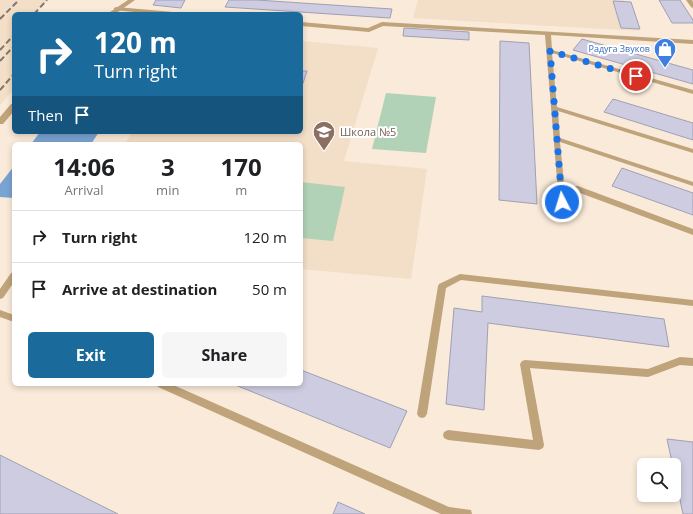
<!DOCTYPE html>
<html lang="en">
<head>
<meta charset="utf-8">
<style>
	body { margin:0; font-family:"Open Sans",sans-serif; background:#f6f6f6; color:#202124; height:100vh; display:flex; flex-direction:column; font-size:15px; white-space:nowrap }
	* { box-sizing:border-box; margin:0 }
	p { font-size:13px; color:#757577 }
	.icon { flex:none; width:22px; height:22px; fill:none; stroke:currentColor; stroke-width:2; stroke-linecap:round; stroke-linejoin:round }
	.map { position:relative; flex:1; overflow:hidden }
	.details { position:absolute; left:12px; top:142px; width:291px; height:244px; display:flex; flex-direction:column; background:#fff; border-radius:6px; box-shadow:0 2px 6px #0003 }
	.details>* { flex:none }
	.banner { position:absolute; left:12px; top:12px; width:291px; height:122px; border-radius:6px; box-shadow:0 2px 6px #0003; background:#1b6a9c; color:#fff; overflow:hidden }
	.controls { position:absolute; left:637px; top:458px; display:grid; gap:8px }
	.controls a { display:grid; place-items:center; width:44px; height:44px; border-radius:6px; background:#fff; box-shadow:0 2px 6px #0003; font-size:20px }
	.pin { position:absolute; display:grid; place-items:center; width:34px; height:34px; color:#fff; margin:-17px; border:2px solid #fff; border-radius:50%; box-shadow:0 1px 4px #0007 }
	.me { position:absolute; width:44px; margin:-22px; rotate:355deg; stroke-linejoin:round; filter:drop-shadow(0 0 3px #0008) }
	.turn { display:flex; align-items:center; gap:14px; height:84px; padding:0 16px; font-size:18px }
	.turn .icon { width:52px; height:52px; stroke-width:2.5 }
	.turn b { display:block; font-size:28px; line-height:34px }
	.then { display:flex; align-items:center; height:38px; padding:0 16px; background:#0003; gap:8px; font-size:15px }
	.eta { display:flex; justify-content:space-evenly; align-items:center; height:68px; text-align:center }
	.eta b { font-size:24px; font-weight:700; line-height:28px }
	.action { display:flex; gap:8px; margin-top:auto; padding:8px 16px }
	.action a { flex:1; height:46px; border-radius:6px; background:#1b6a9c; color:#fff; font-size:16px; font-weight:700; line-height:46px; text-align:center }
	.action a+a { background:#f6f6f6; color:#202124 }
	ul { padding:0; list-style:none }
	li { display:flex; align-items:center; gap:12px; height:52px; padding:0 16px; border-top:1px solid #e0e0e0 }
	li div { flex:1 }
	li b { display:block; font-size:15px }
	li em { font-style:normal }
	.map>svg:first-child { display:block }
</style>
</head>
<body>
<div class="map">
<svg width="693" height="514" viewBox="0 0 693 514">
	<rect width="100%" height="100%" fill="#faead9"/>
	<path fill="#f3dec7" d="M0 0H47L33 14H14V89L0 105Z
		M418 0H624L639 31 413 18Z
		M301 41 378 48 344 161 427 169 411 279 301 269V144H125L132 132H301Z"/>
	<path fill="#b1d2b7" d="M386 93 436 97 426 153 372 149Z
		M301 182 345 187 333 241 301 238Z"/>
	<path fill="#79a4d2" d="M40 132H99L91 144H31Z
		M14 166V198L0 197V184Z"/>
	<path fill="#cdcce1" stroke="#a0a0b3" d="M156 0H185L181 8 153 5Z
		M229 0H257L392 9 390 18 225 7Z
		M659 0H680L693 20V23H672Z
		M613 1 631 2 640 29 621 28Z
		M404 28 469 32V40L403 36Z
		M582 39 693 70V84L573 50Z
		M500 41 529 43 537 204 499 200Z
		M301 71H307L301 89Z
		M613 99 693 123V140L604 112Z
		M622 168 693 193V215L612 186Z
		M482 296 664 319 669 347 488 323 484 410 446 404 454 308 482 312Z
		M301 370 407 411 390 448 233 384H301Z
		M667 439 693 442V514H683Z
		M0 455 118 514H0Z
		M338 502 365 514H333Z"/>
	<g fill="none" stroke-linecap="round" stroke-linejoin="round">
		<path fill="#bfa37a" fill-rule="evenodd" d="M686 0H692L693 2V8L691 7Z
			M116 7 173 12 176 14H155L114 10V8Z
			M301 22 368 28 382 22 693 40V44L551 35 552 50 693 90V94L552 53 557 107 693 149V153L558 111 560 138 693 182V186L560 142 566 202 565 204H559L545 35 383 26 369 32 301 26Z
			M572 186H578L693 229V235L572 190 571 188Z
			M14 272V282L3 298 0 299V289L11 273Z
			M460 274 693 300V306L461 280 446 288 427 414 425 417 422 418 419 417 417 414 438 286 439 284Z
			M0 310 14 315V322L0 317Z
			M680 357 693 358V366L680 365 648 377 530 368 544 445 543 448 539 450 448 440 444 438 443 435 444 432 448 430 533 440 520 364 522 361 525 360 648 369Z
			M156 384H171L449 507 471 510 472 514H441L158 387Z"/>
		<path fill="#bfa37a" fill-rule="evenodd" d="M128 0H135L115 14H107Z
			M11 104H14V111L3 124H0V117Z"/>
		<path stroke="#81776d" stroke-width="2" stroke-dasharray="6 3" stroke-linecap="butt" d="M34 14 47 0
			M0 19 19 0
			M0 50 14 35
			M0 61 14 46
			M0 90 14 74"/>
	</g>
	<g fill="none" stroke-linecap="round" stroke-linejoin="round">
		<path stroke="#1a73e8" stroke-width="7" stroke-dasharray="0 12.6" d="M562 202 550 51 636 76"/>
	</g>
	<defs>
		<g id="shop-pin" transform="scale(1.15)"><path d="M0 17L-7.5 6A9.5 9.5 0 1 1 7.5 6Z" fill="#3f7fe0" stroke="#fff"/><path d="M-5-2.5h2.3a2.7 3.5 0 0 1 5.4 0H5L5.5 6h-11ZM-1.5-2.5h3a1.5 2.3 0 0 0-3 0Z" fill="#fff"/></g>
		<g id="school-pin" transform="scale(1.15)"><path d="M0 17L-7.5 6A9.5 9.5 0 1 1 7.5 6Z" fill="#8d6e63" stroke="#fff"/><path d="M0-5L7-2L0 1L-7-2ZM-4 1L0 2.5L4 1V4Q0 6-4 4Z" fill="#fff"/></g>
	</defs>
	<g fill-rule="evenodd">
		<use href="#shop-pin" x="665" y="49"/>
		<use href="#school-pin" x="324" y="132"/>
	</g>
	<g text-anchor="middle" stroke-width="4" stroke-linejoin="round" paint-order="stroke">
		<g font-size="9" fill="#366cbe" stroke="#fff" text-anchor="end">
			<text x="650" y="52">Радуга Звуков</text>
		</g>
		<g font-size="11" fill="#785e54" stroke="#fff" text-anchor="start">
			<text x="340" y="136">Школа №5</text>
		</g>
	</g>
</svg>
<div class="controls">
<a><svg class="icon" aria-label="search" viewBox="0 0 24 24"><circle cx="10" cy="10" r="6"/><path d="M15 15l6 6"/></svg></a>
</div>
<div class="pin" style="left:636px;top:76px;background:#d93025"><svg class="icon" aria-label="arrive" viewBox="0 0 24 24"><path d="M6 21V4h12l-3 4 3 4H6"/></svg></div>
<svg class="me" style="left:562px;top:202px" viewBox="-20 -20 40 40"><circle r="17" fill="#1a73e8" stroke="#fff" stroke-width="3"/><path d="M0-11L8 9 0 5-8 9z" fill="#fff"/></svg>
<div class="banner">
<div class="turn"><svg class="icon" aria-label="right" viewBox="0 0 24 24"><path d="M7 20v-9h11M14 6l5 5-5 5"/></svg><div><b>120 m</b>Turn right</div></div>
<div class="then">Then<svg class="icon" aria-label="arrive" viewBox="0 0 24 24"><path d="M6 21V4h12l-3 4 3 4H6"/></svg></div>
</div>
<section class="details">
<div class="eta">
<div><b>14:06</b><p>Arrival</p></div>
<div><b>3</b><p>min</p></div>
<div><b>170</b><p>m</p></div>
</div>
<ul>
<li><svg class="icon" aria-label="right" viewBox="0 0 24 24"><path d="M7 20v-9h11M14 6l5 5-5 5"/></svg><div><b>Turn right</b></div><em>120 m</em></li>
<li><svg class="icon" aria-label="arrive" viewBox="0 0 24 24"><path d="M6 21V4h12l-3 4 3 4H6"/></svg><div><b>Arrive at destination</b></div><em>50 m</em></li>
</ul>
<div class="action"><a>Exit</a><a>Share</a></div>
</section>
</div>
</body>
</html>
